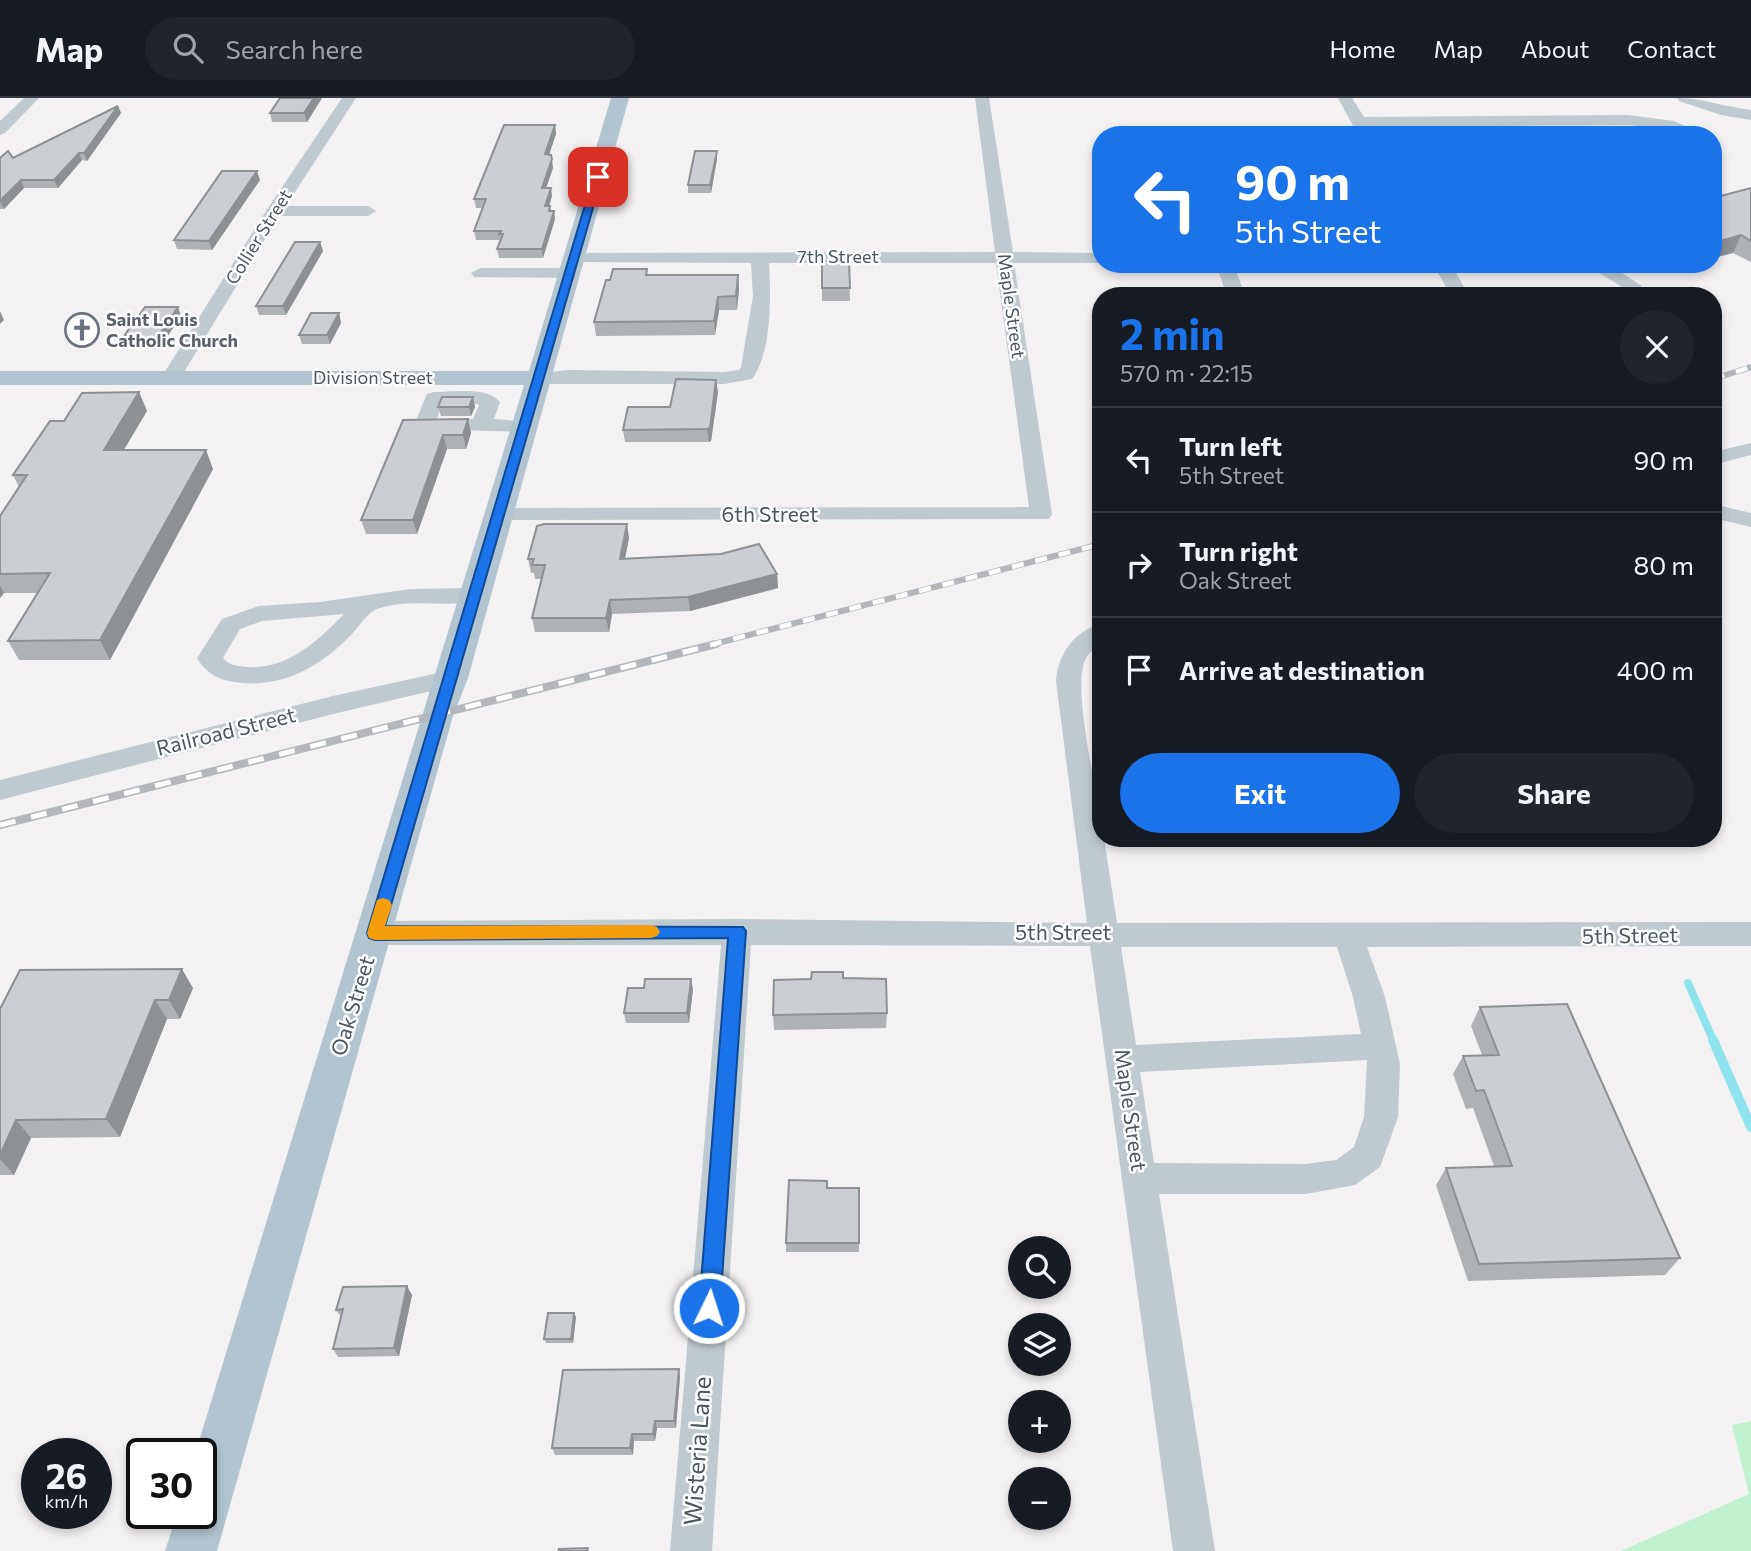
<!DOCTYPE html>
<html lang="en">
<head>
<meta charset="utf-8">
<style>
	body { margin:0; font-family:Commissioner,sans-serif; background:#20242c; color:#f1f3f6; height:100vh; display:flex; flex-direction:column; font-size:26px; white-space:nowrap }
	* { box-sizing:border-box; margin:0 }
	p { font-size:23px; color:#9ea1a6 }
	.icon { flex:none; width:38px; height:38px; fill:none; stroke:currentColor; stroke-width:2; stroke-linecap:round; stroke-linejoin:round }
	.map { position:relative; flex:1; overflow:hidden }
	.drawer { position:absolute; left:1092px; top:189px; width:630px; height:560px; display:flex; flex-direction:column; background:#171b24; border-radius:28px; box-shadow:0 4px 10px #0003 }
	.drawer>* { flex:none }
	.top-card { position:absolute; left:1092px; top:28px; width:630px; height:147px; border-radius:28px; box-shadow:0 4px 10px #0003; background:#1a73e8; color:#fff; overflow:hidden }
	.tools { position:absolute; left:1008px; top:1138px; display:grid; gap:14px }
	.tools a { display:grid; place-items:center; width:63px; height:63px; border-radius:50%; background:#171b24; box-shadow:0 4px 10px #0003; font-size:35px }
	.speed { position:absolute; left:21px; top:1340px; display:flex; gap:14px; font-size:35px; font-weight:700; text-align:center }
	.speed>* { display:grid; place-content:center; width:91px; height:91px; border-radius:50%; background:#171b24; box-shadow:0 4px 10px #0003; line-height:1 }
	.speed small { font-size:18px; font-weight:400 }
	.speed .limit { border:4px solid #111; border-radius:10px; background:#fff; color:#111 }
	.pin { position:absolute; display:grid; place-items:center; width:60px; height:60px; color:#fff; margin:-30px; border-radius:14px; box-shadow:0 4px 10px #0006 }
	.me { position:absolute; width:77px; margin:-38px; rotate:4deg; stroke-linejoin:round; filter:drop-shadow(0 0 5px #0008) }
	.turn { display:flex; align-items:center; gap:24px; height:147px; padding:0 28px; font-size:32px }
	.turn .icon { width:91px; height:91px; stroke-width:2.5 }
	.turn b { display:block; font-size:49px; line-height:60px }
	.round { display:grid; place-items:center; flex:none; width:74px; height:74px; border-radius:37px; background:#20242c }
	.summary { display:flex; align-items:center; justify-content:space-between; height:119px; padding:0 28px }
	h1 { font-size:42px; font-weight:700; line-height:52px; color:#1a73e8 }
	.cta { display:flex; gap:14px; margin-top:auto; padding:14px 28px }
	.cta a { flex:1; height:80px; border-radius:42px; background:#1a73e8; color:#fff; font-size:28px; font-weight:700; line-height:80px; text-align:center }
	.cta a+a { background:#20242c; color:#f1f3f6 }
	ul { padding:0; list-style:none }
	li { display:flex; align-items:center; gap:21px; height:105px; padding:0 28px; border-top:2px solid #363941 }
	li div { flex:1 }
	li b { display:block; font-size:26px }
	li em { font-style:normal }
	header { display:flex; align-items:center; gap:42px; box-sizing:border-box; height:98px; padding:0 35px; background:#171b24; border-bottom:2px solid #363941 }
	header strong { font-size:33px }
	nav { display:flex; gap:38px; margin-inline-start:auto; font-size:24px }
	.search { width:490px; height:63px; background:#20242c; display:flex; align-items:center; gap:18px; box-sizing:border-box; padding:0 24px; border-radius:38px; color:#9ea1a6; font-size:26px }
	.map>svg:first-child { display:block }
</style>
</head>
<body>
<header>
<strong>Map</strong>
<div class="search"><svg class="icon" aria-label="search" viewBox="0 0 24 24"><circle cx="10" cy="10" r="6"/><path d="M15 15l6 6"/></svg>Search here</div>
<nav><a>Home</a><a>Map</a><a>About</a><a>Contact</a></nav>
</header>
<div class="map">
<svg width="1751" height="1453" viewBox="0 0 1751 1453">
	<rect width="100%" height="100%" fill="#f3f1f1"/>
	<path fill="#c1f0ce" d="M1751 1323V1453H1621L1749 1396 1732 1327Z"/>
	<g fill="none" stroke-linecap="round" stroke-linejoin="round">
		<path stroke="#8ee3ed" stroke-width="8" d="M1688 885 1714 944"/>
		<path stroke="#8ee3ed" stroke-width="10" d="M1713 942 1751 1029"/>
		<path fill="#bfcad0" fill-rule="evenodd" d="M24 0H39L5 35 0 37V23Z
			M342 0H356L286 108H368L376 113 368 118H279L178 284H164L161 280 266 113Z
			M975 0H989L1013 154 1101 155V165H1014L1052 416 1049 421 491 422 488 417 491 412 499 410 1029 409 996 165H769C771 197 772 255 752 281L724 286H538L531 284 528 280 531 276 569 272 724 274 739 272 741 269 753 198 751 165 575 164 566 159 569 155 995 154Z
			M1338 0H1352L1364 19 1628 17 1674 23 1704 37C1678 37 1654 29 1628 27L1369 29 1374 37H1358Z
			M1677 0C1703 0 1725 9 1751 12V22L1721 17 1679 3Z
			M1216 166H1234L1245 198H1227Z
			M1433 166H1451L1469 198H1451Z
			M1585 166H1608L1642 188 1633 193 1627 192Z
			M480 170H570L579 175 570 180 474 179 471 175Z
			M434 294C453 294 488 288 500 304L494 321 531 324 534 328 531 332 524 334 417 331 414 327 427 296ZM442 306H476L479 307 473 321H437Z
			M1751 345V357L1713 367V354Z
			M1713 406 1751 415V429L1713 420Z
			M476 490 484 492 488 497 484 502C450 511 412 499 377 511 368 514 358 530 351 537 322 567 285 589 242 585 221 583 208 578 197 560L222 521 259 508 320 504 410 491ZM344 516C319 542 287 572 248 569 238 568 230 568 223 560L240 531 262 523Z
			M1101 526V545C1093 551 1087 556 1084 565 1074 595 1095 686 1101 721V740H1104L1117 825 1751 824V848L1367 849 1385 899 1400 966 1398 1019 1380 1069 1355 1087 1306 1096H1159L1215 1453H1173L1090 848 751 847 712 1453H670L721 847H375L364 843 360 835 364 827 375 823 737 821 1087 825 1056 583C1058 556 1074 533 1101 526ZM1121 849H1337L1353 899 1361 936 1136 947ZM1367 962 1364 1019 1354 1049 1336 1062 1306 1066 1154 1065 1140 974Z
			M452 572 461 574 465 580 461 586 333 616 0 702V682L333 598Z"/>
		<path fill="#b1c4cf" fill-rule="evenodd" d="M611 0H629L468 580 453 618 217 1453H165L177 1416H201V1356H195L524 287H0V273H529Z"/>
		<g stroke="#b3b7bb" stroke-width="6">
			<path id="rail-far1" d="M1713 281 1751 269
				M710 547 1101 446"/>
		</g>
		<g stroke="#b3b7bb" stroke-width="8">
			<path id="rail" d="M0 727 716 546"/>
		</g>
		<use href="#rail-far1" stroke="#fff" stroke-width="4.5" stroke-dasharray="12" stroke-linecap="butt"/>
		<use href="#rail" stroke="#fff" stroke-width="5" stroke-dasharray="16" stroke-linecap="butt"/>
	</g>
	<path fill="#afb2b5" d="M280 0H322L307 24H272L270 15Z
		M118 8 121 15 87 63 82 62 58 90H24L4 111H0V60H13Z
		M555 27 556 36 549 57 553 70 546 90 552 98 549 108H550L551 113H554L555 121 543 160H499L497 151 501 142H476L474 133 483 110H476L474 101Z
		M717 53V61L711 95H688V87Z
		M260 82 212 152 177 151 174 142Z
		M1751 90V164L1733 155 1713 160V100Z
		M320 144 323 153 286 217H259L256 208Z
		M849 163 850 203H822V190Z
		M1625 166H1657L1635 172Z
		M648 177H738L739 191 737 212H719L715 237 596 238 594 224 610 182Z
		M339 215 341 225 330 246H302L299 237Z
		M181 218 159 251H131L129 248H128L124 238Z
		M139 294 147 313 124 352 213 371 110 562H19L8 543 38 495H4L0 500V418L19 389 13 377 64 323Z
		M718 294 711 343 709 344H625L623 332 670 309Z
		M473 299 475 309 471 318H441L438 309Z
		M468 321 471 335 466 351H447L417 436H366L361 422 403 322Z
		M629 440 625 460 777 476 778 490 690 513 612 516 609 534H535L532 520 541 481H535L534 475H531L528 461Z
		M844 880 887 915 886 930 774 932 773 917Z
		M193 890 180 921H167L120 1039 31 1040 14 1077H0V911Z
		M644 890 693 891 689 925H626L624 915Z
		M1480 909 1680 1160 1665 1177 1468 1183 1436 1087 1446 1070 1494 1068 1473 1010 1466 1011 1453 976 1463 958 1482 957 1471 928Z
		M827 1090H859V1154H786V1145Z
		M412 1197 399 1258 338 1259 333 1251 341 1219 336 1212Z
		M574 1215 576 1219 573 1245H546L544 1241Z
		M680 1278 676 1330H657L655 1343H634L633 1357H555L552 1350Z"/>
	<path fill="#8e9194" d="M314 0H322L307 24 304 15Z
		M118 8 121 15 87 63 84 55Z
		M555 27 556 36 546 65 545 56Z
		M717 53V61L711 95 710 87Z
		M79 55 82 62 58 90 54 82Z
		M552 61 553 70 543 99 542 90Z
		M257 73 260 82 212 152 209 143Z
		M21 82 24 90 4 111 0 103Z
		M551 90 552 98 546 117 545 108Z
		M554 113 555 121 543 160 542 151Z
		M1741 137 1733 155 1713 160 1720 143Z
		M320 144 323 153 286 217 283 208Z
		M1637 166H1657L1635 172Z
		M738 177 739 191 737 212 736 198Z
		M718 199 719 212 715 237 714 223Z
		M178 209 181 218 159 251 156 242Z
		M0 213 4 222 0 226Z
		M339 215 341 225 330 246 327 237Z
		M716 282 718 294 711 343 709 344 707 331Z
		M139 294 147 313 112 371 104 352Z
		M473 299 475 309 471 318 469 309Z
		M468 321 471 335 466 351 463 337Z
		M443 337 447 351 417 436 413 422Z
		M206 352 213 371 110 562 100 542Z
		M627 426 629 440 622 475 620 461Z
		M777 476 778 490 690 513 688 499Z
		M0 488 4 495 0 500Z
		M610 502 612 516 609 534 606 520Z
		M182 871 193 890 180 921 169 902Z
		M691 881 693 891 689 925 687 915Z
		M155 902 167 921 120 1039 106 1021Z
		M16 1022 31 1040 14 1077 0 1061V1057Z
		M407 1188 412 1197 399 1258 394 1250Z
		M574 1215 576 1219 573 1245 571 1241Z
		M679 1271 680 1278 676 1330 674 1323Z
		M655 1323 657 1330 655 1343 653 1336Z
		M632 1336 634 1343 633 1357 630 1350Z"/>
	<path fill="#cbcfd3" stroke="#8e9194" stroke-width="2" d="M280 0H314L304 15H270Z
		M118 8 84 55H79L54 82H21L0 103V60L8 53 13 60Z
		M504 27H555L545 56 551 57 552 61 542 90H551L545 108H550L549 113H554L542 151H497L503 136H499L501 133H474L486 101H474Z
		M695 53H717L710 87H688Z
		M222 73H257L209 143 174 142Z
		M1751 90V143L1741 137 1720 143 1713 140V100Z
		M295 144H320L283 208H256Z
		M822 163H849L850 190H822Z
		M613 171H647L646 177H738L736 198 718 199 714 223 594 224 606 182H610Z
		M145 209H178L156 242H127L129 238H124Z
		M311 215H339L327 237H299Z
		M676 281 716 282 710 330 707 331 623 332 628 309H670Z
		M139 294 104 352H206L100 542 8 543 50 475 0 476V418L27 377H13L50 323H64L82 295Z
		M442 299H473L469 309H438Z
		M468 321 463 337H443L413 422H361L403 322Z
		M544 426H627L620 461 721 456 759 446 777 476 688 499 610 502 606 520H532L545 467H532L534 461H528L537 428Z
		M182 871 169 902H155L106 1021 16 1022 0 1057V911L20 872Z
		M812 874H843V880L886 881 887 915 773 917 774 882 811 881Z
		M645 881H691L687 915H624L628 890H644Z
		M1567 906 1680 1160 1479 1166 1446 1070 1512 1068 1484 992 1476 993 1463 958 1499 957 1480 909Z
		M789 1082 827 1083V1090H859V1145H786Z
		M407 1188 394 1250 333 1251 343 1211 336 1212 343 1189Z
		M548 1215H574L571 1241H544Z
		M679 1271 674 1323H655L653 1336H632L630 1350H552L563 1272Z
		M588 1450 587 1453H558L559 1451Z"/>
	<path fill="#1a73e8" stroke="#114b97" stroke-width="2" d="M594 77 602 79 385 828 743 829 746 833 720 1210 716 1218 709 1220 702 1218 699 1210 728 840 375 842 369 840 367 835Z"/>
	<path fill="#f59e0b" d="M383 800 389 802 392 807 385 828 651 827 657 829 660 834 657 838 651 840 375 842 369 840 367 835 377 802Z"/>
	<defs>
		<g id="church-ring" transform="scale(1.75)"><circle r="9.5" fill="#fff" stroke="#6b7280" stroke-width="1.5"/><path d="M-1.2-6h2.4v3.5h3.3v2.4h-3.3V6h-2.4V-.1h-3.3v-2.4h3.3Z" fill="#6b7280"/></g>
	</defs>
	<g fill-rule="evenodd">
		<use href="#church-ring" x="82" y="232"/>
	</g>
	<g text-anchor="middle" stroke-width="5" stroke-linejoin="round" paint-order="stroke">
		<g font-size="18" fill="#49575f" stroke="#fff">
			<text transform="translate(259 139) rotate(-58)" y="6">Collier Street</text>
			<text x="838" y="165">7th Street</text>
			<text transform="translate(1011 208) rotate(82)" y="6">Maple Street</text>
			<text x="373" y="286">Division Street</text>
		</g>
		<g font-size="18" font-weight="bold" fill="#5b616d" stroke="#fff" text-anchor="start">
			<text x="106" y="228">Saint Louis<tspan x="106" dy="21">Catholic Church</tspan></text>
		</g>
		<g font-size="21" fill="#49575f" stroke="#fff">
			<text x="770" y="424">6th Street</text>
			<text transform="translate(226 634) rotate(-14)" y="7">Railroad Street</text>
			<text x="1063" y="842">5th Street</text>
			<text transform="translate(1630 838) rotate(-1)" y="7">5th Street</text>
			<text transform="translate(353 908) rotate(-73)" y="7">Oak Street</text>
			<text transform="translate(1130 1012) rotate(82)" y="7">Maple Street</text>
		</g>
		<g font-size="24" fill="#49575f" stroke="#fff">
			<text transform="translate(698 1353) rotate(-86)" y="8">Wisteria Lane</text>
		</g>
	</g>
</svg>
<div class="tools">
<a><svg class="icon" aria-label="search" viewBox="0 0 24 24"><circle cx="10" cy="10" r="6"/><path d="M15 15l6 6"/></svg></a>
<a><svg class="icon" aria-label="layers" viewBox="0 0 24 24"><path d="M12 4l9 5-9 5-9-5zM3 14l9 5 9-5"/></svg></a>
<a>+</a>
<a>−</a>
</div>
<div class="speed"><div>26<small>km/h</small></div><div class="limit">30</div></div>
<div class="pin" style="left:598px;top:79px;background:#d93025"><svg class="icon" aria-label="arrive" viewBox="0 0 24 24"><path d="M6 21V4h12l-3 4 3 4H6"/></svg></div>
<svg class="me" style="left:709px;top:1210px" viewBox="-20 -20 40 40"><circle r="17" fill="#1a73e8" stroke="#fff" stroke-width="3"/><path d="M0-11L8 9 0 5-8 9z" fill="#fff"/></svg>
<div class="top-card">
<div class="turn"><svg class="icon" aria-label="left" viewBox="0 0 24 24"><path d="M17 20v-9H6M10 6l-5 5 5 5"/></svg><div><b>90 m</b>5th Street</div></div>
</div>
<section class="drawer">
<div class="summary"><div><h1>2 min</h1><p>570 m · 22:15</p></div><a class="round"><svg class="icon" aria-label="close" viewBox="0 0 24 24"><path d="M6 6l12 12M18 6L6 18"/></svg></a></div>
<ul>
<li><svg class="icon" aria-label="left" viewBox="0 0 24 24"><path d="M17 20v-9H6M10 6l-5 5 5 5"/></svg><div><b>Turn left</b><p>5th Street</p></div><em>90 m</em></li>
<li><svg class="icon" aria-label="right" viewBox="0 0 24 24"><path d="M7 20v-9h11M14 6l5 5-5 5"/></svg><div><b>Turn right</b><p>Oak Street</p></div><em>80 m</em></li>
<li><svg class="icon" aria-label="arrive" viewBox="0 0 24 24"><path d="M6 21V4h12l-3 4 3 4H6"/></svg><div><b>Arrive at destination</b></div><em>400 m</em></li>
</ul>
<div class="cta"><a>Exit</a><a>Share</a></div>
</section>
</div>
</body>
</html>
